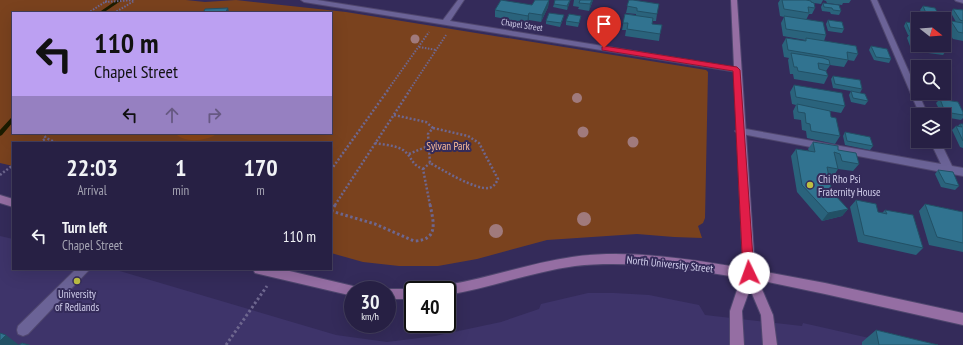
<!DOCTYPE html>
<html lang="en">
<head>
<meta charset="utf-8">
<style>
	body { margin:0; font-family:"PT Sans Narrow",sans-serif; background:#332d4f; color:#f1f3f6; height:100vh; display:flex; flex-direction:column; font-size:15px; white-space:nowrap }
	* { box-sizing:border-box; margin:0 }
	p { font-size:13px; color:#a4a3b2 }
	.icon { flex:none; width:22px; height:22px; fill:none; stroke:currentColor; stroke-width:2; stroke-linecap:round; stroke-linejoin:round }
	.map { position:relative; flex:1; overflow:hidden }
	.sheet { position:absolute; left:12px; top:142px; width:320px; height:128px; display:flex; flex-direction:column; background:#272044; border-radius:0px; box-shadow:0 4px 16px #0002,0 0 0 1px #433e5d }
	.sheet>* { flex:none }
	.guide { position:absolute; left:12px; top:12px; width:320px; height:122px; border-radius:0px; box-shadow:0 4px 16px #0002,0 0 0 1px #433e5d; background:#bca0f2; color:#111; overflow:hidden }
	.needle { width:26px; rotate:107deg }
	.tools { position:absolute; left:911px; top:12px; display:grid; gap:8px }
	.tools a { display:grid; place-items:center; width:40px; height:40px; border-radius:0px; background:#272044; box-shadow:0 4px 16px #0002,0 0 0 1px #433e5d; font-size:20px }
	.speed { position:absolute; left:344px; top:281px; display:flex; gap:8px; font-size:20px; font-weight:700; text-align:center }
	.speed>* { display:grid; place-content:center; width:52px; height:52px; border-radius:50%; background:#272044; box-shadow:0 4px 16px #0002,0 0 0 1px #433e5d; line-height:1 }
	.speed small { font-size:10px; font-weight:400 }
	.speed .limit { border:2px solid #111; border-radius:6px; background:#fff; color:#111 }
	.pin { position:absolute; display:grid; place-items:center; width:34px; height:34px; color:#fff; margin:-41px -17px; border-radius:50% 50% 50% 0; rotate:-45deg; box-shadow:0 0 4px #0007 }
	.pin .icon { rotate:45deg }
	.me { position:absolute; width:44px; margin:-22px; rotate:357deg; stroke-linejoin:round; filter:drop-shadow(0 0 3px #0008) }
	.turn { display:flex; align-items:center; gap:14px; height:84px; padding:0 16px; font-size:18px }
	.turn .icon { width:52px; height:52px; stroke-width:2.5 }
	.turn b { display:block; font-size:28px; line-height:34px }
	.lanes { display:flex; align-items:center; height:38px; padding:0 16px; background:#0003; justify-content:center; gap:20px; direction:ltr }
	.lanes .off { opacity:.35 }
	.eta { display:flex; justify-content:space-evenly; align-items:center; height:68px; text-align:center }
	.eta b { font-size:24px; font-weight:600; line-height:28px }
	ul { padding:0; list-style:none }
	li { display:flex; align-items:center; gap:12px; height:52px; padding:0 16px }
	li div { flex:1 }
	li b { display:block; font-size:15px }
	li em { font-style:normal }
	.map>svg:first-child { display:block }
</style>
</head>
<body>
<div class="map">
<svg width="963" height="345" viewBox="0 0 963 345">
	<rect width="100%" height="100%" fill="#342b5a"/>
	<path fill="#3e346a" d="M0 236 13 239V269H113L336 335 387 342 435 336 501 322 539 309 541 304 588 293H614L649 295 699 305 705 315 802 326 803 323 900 345H0Z"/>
	<path fill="#7a421e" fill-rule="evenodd" d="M0 0H186L205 2 236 0 346 12 706 70 708 72 705 218 703 223 698 226 702 238 674 237 637 234 547 240 477 259 438 266H399L363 262 331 253V143H13V166L0 163ZM13 13H331V133H13Z"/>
	<path fill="#8e4716" d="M175 133H218C208 141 184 144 175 133Z"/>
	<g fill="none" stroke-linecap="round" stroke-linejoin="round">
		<path fill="#1c1c01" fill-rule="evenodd" d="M117 0H122L103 13H98Z
			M13 117V122L2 135 0 136V130L11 118Z"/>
		<g stroke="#4f466e" stroke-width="2">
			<path id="lane" d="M871 0H877L928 115H920Z
				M740 128 941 164 930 141H940L952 166 963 168V176L737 133 735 131Z
				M76 269H90L28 334 23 336 18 334 17 330 18 326Z"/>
		</g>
		<g stroke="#4f466e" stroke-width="2">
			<path id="street" d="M301 0H317L443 20 458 0H464L450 21 737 68 741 70 737 72 304 2Z
				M955 0H963V3L956 1Z"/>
		</g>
		<g stroke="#4f466e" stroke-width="2">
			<path id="secondary" d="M731 0H737L755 270 825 283 963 313V325L825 294 758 280 773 315 777 345H763L761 315 750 289 742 311 744 345H730V311L741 278C687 269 630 260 575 266 531 272 490 288 447 295V290H441L443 286 447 285C489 278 530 263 572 257 627 249 689 259 743 268Z
				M0 195 13 199V207L0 203Z
				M253 269H281L353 286 357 287 359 290H353V296L259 274 255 273Z
				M387 289H413L417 290H413V299H387V290H383Z"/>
		</g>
		<path stroke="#6e678f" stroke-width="2" stroke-dasharray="1.5 1.5" stroke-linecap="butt" d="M105 2 135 0
			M88 13 108 0
			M114 13 134 1
			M419 47 436 50
			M387 91 429 32
			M409 91 446 35"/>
		<path stroke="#6e678f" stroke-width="2.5" stroke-dasharray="2 2" stroke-linecap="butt" d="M394 115 426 122 433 128
			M433 128 468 136 479 143 498 179C496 183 494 187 489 188 475 190 443 170 430 163L428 134Z
			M42 133 46 138 57 143
			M40 143 46 138
			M375 143C384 145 395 145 403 150 413 157 410 164 423 169L430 205
			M409 154 428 146
			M423 169 430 163
			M331 170 388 90
			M0 175 13 165
			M335 205 410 90"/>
		<path stroke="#6e678f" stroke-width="3" stroke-dasharray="2.5 2.5" stroke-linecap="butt" d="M331 211 375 224 414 241C440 240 433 221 430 204
			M331 211 336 204
			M226 345 267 286"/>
		<use href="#lane" fill="#6b6397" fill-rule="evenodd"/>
		<use href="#street" fill="#6b6397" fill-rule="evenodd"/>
		<use href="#secondary" fill="#956ea3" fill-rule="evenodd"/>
	</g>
	<g fill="#a07a7c">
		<circle cx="415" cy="39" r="4.5"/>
		<circle cx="577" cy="98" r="5"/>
		<circle cx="583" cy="132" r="5.5"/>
		<circle cx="633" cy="142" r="5.5"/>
		<circle cx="584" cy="219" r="7"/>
		<circle cx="496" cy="231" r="7"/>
	</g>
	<path fill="#2a637c" d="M549 0 548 7 541 22 529 20 527 23 495 17V10L532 5Z
		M574 0H593L589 11 578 9 579 7 573 6Z
		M629 0 657 14 656 21H652V24L660 34 659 41 625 36 626 30H622L625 14 636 15V14L626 13Z
		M780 0H851L849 3H843L842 5 827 3 826 1 823 0 821 4 814 3 815 8 812 14H809L806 20 826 35 824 41 858 54 854 61 848 60 844 67 830 65 826 71 828 76 824 84 794 79 793 74H790L788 60 789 58 784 57 782 45 786 38 804 41 805 40 783 36 781 23 784 17 780 16 778 3Z
		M570 1 567 10 553 7 554 4Z
		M823 3 841 11 839 15 831 14 830 12 822 11 821 7Z
		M923 6 939 15 936 18H933L934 19H918V20L916 17 918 13H922L920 10Z
		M953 9 963 10V41L953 39 946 28 951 21 956 22 951 13Z
		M563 19 560 27 546 24V21Z
		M580 20 578 27 566 25V21Z
		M828 20 844 29 842 33 828 31 826 24Z
		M906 22 918 24V45H944V35L948 41 946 43 948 48 943 55 928 53 925 48 910 46 907 38 909 35H908L904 26Z
		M871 46 891 59 889 63 874 60 869 50Z
		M833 76 862 89 860 93 868 101 865 105 851 102 849 95 851 91 833 88 831 79Z
		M794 85 845 106 841 113 830 111 831 117 840 136 835 144 807 138 806 131 802 130 801 120 794 119 793 111 796 105 792 104 790 92Z
		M944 86 947 91 944 95 930 93H944Z
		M940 99 963 112V118L961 120 944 117V115H942L936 103Z
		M960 124H963V148L960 147 952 130 956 126H958Z
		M845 132 873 146 870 150 845 145 843 136Z
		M813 142 838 150 859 164 853 171 838 169 833 177 829 176 832 192 848 209 842 216 822 221 797 192 791 156 796 149 809 151 808 149Z
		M938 170 959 186 955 190 941 187 935 174Z
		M856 200 878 212 882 213 885 210 923 248 916 255 858 242 850 207Z
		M925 204 963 212V252L929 245 919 211Z
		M876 330 938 345H862V342Z"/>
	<path fill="#225065" d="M549 0 548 7 541 22 542 15Z
		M570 0H571L570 1 567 10V6Z
		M592 0H593L589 11 590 4Z
		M228 8 229 12 228 13H225Z
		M529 13V20L527 23 528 16Z
		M564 15 563 19 560 27 561 23Z
		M848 209 842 216 822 221 828 213Z
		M6 335 19 345H0V341Z"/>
	<path fill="#317390" stroke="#225065" d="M501 0 532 5 535 0H549L542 15 529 13 528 16 495 10Z
		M555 0H570L567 6 554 4Z
		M580 0H592L590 4 579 3Z
		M629 0H633L659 4 657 14 637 11V8L627 6Z
		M782 0H806L811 1V2L814 3 815 8 808 7 809 13 784 9Z
		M823 3 839 5 841 11 833 10 832 8 824 7Z
		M923 6 935 8 939 15 926 13Z
		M228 8 225 13H203L205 9Z
		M953 9 963 10V21L960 20Z
		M549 13 564 15 561 23 546 21Z
		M918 13 931 15 934 19 921 18Z
		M569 14 581 16 579 23 566 21Z
		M625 14 653 18 652 24 662 25 660 34 627 29 628 23H623Z
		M784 16 823 22 826 35 786 29Z
		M828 20 842 22 844 29 830 27Z
		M951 21 963 23V33L958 32Z
		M906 22 918 24V32H910Z
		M912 31 918 32V39H915Z
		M944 35 948 41 944 40 948 48 933 46 932 45H944Z
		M786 38 806 41V38L856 46 858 54 847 52 848 60 788 50Z
		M871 46 887 49 891 59 876 57Z
		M791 53 823 58 829 60 830 65 818 63 819 69 826 71 828 76 798 71 797 67H794Z
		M833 76 860 80 862 89 835 84Z
		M794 85 842 93 845 106 796 97Z
		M944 86 947 91H944Z
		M851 91 865 94 868 101 853 98Z
		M940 99 958 102 963 112V115L945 112Z
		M797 104 830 111 831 117 836 118 840 136 811 131 810 124 806 123 805 113 798 112Z
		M960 124H963V141L956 126 962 127Z
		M845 132 870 137 873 146 847 141Z
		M813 142 838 146V150L856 153 859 164 842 161 840 154 834 152 838 169 827 167 832 192 831 191 848 209 828 213 802 185 796 149 815 152Z
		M938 170 953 172 959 186 945 183Z
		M856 200 876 204 878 212 887 214 885 210 913 215 923 248 864 235Z
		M925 204 963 212V243L937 237Z
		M876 330 938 345H879Z
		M0 333 6 335 0 341Z
		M22 343 29 345H19Z"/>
	<path fill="#e11d48" stroke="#92132f" d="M604 46 737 67 740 70 754 273 753 277 749 278 745 277 743 273 733 71 602 50V47Z"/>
	<g fill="#bdbf43" stroke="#342b5a" stroke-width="1.5">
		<circle cx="810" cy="185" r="4"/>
		<circle cx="77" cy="281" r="4"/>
	</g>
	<g text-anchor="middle" stroke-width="4" stroke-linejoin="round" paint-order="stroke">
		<g font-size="9" fill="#d1ceeb" stroke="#342b5a">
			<text transform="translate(522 25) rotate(9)" y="3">Chapel Street</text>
		</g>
		<g font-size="11" fill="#f9bb98" stroke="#342b5a">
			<text x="448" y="150">Sylvan Park</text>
		</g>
		<g font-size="11" fill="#d1ceeb" stroke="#342b5a" text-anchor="start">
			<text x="818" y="183">Chi Rho Psi<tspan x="818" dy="13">Fraternity House</tspan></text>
			<text x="77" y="298" text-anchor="middle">University<tspan x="77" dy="13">of Redlands</tspan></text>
		</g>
		<g font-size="11" fill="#d1ceeb" stroke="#342b5a">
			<text transform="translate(670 264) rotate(6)" y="4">North University Street</text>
		</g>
	</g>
</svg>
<div class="tools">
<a><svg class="needle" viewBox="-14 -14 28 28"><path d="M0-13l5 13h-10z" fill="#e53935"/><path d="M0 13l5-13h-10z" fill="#a4a3b2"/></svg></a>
<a><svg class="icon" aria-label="search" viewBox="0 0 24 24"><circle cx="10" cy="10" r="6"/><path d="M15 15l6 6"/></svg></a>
<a><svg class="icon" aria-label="layers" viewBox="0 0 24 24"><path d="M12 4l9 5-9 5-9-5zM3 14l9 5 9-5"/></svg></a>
</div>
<div class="speed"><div>30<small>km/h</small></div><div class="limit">40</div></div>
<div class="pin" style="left:604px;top:48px;background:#d93025"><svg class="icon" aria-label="arrive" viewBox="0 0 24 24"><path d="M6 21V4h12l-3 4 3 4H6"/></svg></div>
<svg class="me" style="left:749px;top:273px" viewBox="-20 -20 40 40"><circle r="19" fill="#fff"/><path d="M0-13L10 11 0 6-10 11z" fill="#e11d48"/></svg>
<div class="guide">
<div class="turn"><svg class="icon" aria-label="left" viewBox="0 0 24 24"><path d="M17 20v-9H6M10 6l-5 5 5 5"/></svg><div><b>110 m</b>Chapel Street</div></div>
<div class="lanes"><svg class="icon" aria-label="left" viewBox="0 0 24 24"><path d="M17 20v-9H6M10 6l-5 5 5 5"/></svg><svg class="icon off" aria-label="ahead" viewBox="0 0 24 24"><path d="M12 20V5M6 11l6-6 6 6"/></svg><svg class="icon off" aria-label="right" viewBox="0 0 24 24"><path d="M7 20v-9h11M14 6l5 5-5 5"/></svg></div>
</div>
<section class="sheet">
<div class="eta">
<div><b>22:03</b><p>Arrival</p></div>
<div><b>1</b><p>min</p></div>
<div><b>170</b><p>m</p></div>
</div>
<ul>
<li><svg class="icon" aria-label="left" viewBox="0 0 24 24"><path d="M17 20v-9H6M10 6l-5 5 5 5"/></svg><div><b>Turn left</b><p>Chapel Street</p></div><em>110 m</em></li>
</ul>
</section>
</div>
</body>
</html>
